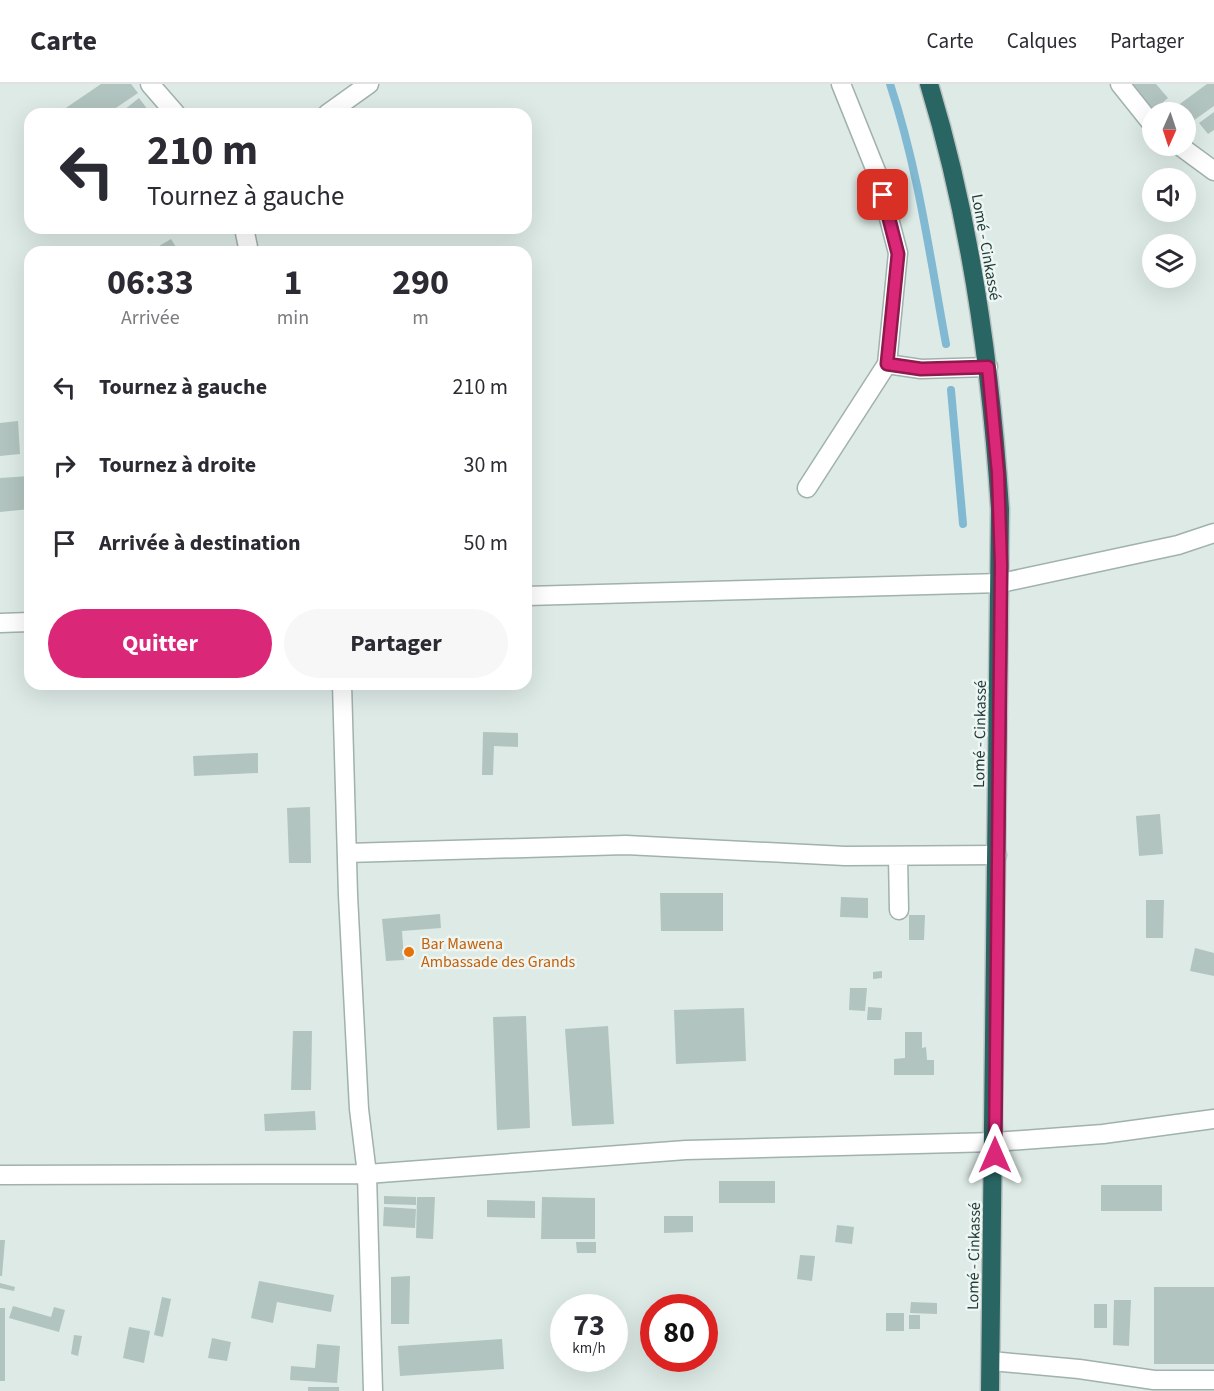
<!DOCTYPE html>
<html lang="fr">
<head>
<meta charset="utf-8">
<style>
	body { margin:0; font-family:"Source Sans 3",sans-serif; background:#f7f7f7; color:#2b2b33; height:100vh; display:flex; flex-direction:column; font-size:22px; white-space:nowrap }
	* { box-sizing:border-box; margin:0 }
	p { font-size:20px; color:#7c7c81 }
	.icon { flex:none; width:33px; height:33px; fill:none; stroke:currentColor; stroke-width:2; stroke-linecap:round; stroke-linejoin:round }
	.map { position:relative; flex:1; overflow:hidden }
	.drawer { position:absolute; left:24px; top:162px; width:508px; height:444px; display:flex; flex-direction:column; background:#fff; border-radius:18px; box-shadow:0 6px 24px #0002 }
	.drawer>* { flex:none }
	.banner { position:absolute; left:24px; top:24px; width:508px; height:126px; border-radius:18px; box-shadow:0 6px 24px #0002; background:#fff; color:#2b2b33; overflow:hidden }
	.needle { width:39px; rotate:183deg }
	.buttons { position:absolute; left:1142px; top:18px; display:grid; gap:12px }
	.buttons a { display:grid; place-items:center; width:54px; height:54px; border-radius:50%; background:#fff; box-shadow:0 6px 24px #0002; font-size:30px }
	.speed { position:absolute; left:550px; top:1210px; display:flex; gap:12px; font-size:30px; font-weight:700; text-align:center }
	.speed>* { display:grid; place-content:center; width:78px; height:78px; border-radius:50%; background:#fff; box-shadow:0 6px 24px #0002; line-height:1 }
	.speed small { font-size:15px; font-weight:400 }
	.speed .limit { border:9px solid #d22; background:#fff; color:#111 }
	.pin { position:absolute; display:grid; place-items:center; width:51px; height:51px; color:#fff; margin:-26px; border-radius:12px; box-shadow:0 3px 9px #0006 }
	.me { position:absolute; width:66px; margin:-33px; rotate:0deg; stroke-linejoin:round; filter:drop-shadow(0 0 4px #0008) }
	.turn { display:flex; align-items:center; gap:21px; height:126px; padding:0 24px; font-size:27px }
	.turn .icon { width:78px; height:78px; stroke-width:2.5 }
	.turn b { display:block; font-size:42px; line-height:51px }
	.eta { display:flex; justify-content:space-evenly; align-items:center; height:102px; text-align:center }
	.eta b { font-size:36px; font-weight:700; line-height:42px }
	.button { display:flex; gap:12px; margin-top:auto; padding:12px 24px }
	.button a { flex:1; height:69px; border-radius:36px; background:#db2777; color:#fff; font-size:24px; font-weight:700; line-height:69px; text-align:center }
	.button a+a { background:#f7f7f7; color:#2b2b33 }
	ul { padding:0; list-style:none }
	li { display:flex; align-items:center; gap:18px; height:78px; padding:0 24px }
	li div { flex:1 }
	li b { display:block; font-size:22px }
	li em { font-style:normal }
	header { display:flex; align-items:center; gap:36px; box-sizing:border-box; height:84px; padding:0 30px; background:#fff; border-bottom:2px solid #e1e1e2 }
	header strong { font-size:28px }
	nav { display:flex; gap:33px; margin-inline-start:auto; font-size:21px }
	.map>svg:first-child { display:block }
</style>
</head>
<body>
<header>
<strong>Carte</strong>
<nav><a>Carte</a><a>Calques</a><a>Partager</a></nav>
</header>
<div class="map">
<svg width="1214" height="1307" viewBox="0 0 1214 1307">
	<rect width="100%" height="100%" fill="#ddeae6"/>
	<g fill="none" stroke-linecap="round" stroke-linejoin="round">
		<path stroke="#81b9d2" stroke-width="8" d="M890 0C918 84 930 173 946 260
			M951 306 963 440"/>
	</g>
	<path fill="#b2c4bf" d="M101 0H131L138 9 107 30H57Z
		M1131 0H1156L1168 14 1154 26Z
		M1207 0H1214V22L1190 39 1185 28 1177 22Z
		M139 14 151 30H119Z
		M1214 28V46L1208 50 1199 39Z
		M171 155 179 168H149Z
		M18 337 20 370 0 372V339Z
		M30 392V425L0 428V394Z
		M483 648 518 649V663L494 662 493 691H482Z
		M258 669V689L194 692 193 672Z
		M310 723 311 779H289L287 724Z
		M1160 730 1163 770 1139 772 1136 732Z
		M660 809H723V847H661Z
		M841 813 868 814V834L840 833Z
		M1146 816H1164L1163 854H1146Z
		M440 830 441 844 402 847 404 876 386 877 382 835Z
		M909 831H925L924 856H909Z
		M1195 864 1214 869V892L1190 887Z
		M882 887V894L873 895V888Z
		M850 904H867L865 927 849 926Z
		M868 923 882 924 881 936H867Z
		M744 924 746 977 676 980 674 926Z
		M526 932 530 1044 497 1046 493 933Z
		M608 942 614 1040 572 1042 565 945Z
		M293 947H312L311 1006H291Z
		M905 948H922V964L926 963 927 976H934V991H894V975L905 974Z
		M315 1027 316 1046 265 1047 264 1030Z
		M719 1097H775V1119H719Z
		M1101 1101H1162V1127H1101Z
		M384 1112 416 1113V1121L384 1120Z
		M417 1113H435L433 1155 416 1154Z
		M542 1113 595 1114V1155H541Z
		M487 1116 535 1117V1134L487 1133Z
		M384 1123 416 1125 415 1144 383 1142Z
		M664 1132H693V1148L664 1149Z
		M837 1141 854 1143 852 1160 835 1158Z
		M0 1156H5L2 1192H0Z
		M576 1158H596V1169H577Z
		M800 1171 815 1172 812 1197 797 1195Z
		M410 1192 409 1240H391V1193Z
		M259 1197 334 1211 331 1228 277 1218 273 1239 251 1234Z
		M0 1199 15 1203 14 1207 0 1204Z
		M1154 1203H1214V1280H1154Z
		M162 1213 171 1215 163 1253 154 1251Z
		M1114 1216H1131L1129 1262 1113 1261Z
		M911 1218 937 1219V1230L910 1229Z
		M1094 1220H1107V1244H1094Z
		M13 1222 51 1233 54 1223 65 1226 59 1248 9 1234Z
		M0 1224H5V1297H0Z
		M886 1229H904V1247H886Z
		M909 1231H920V1245H909Z
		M129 1243 150 1247 144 1279 123 1274Z
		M74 1251 82 1252 78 1272 71 1270Z
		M212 1254 231 1258 227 1277 208 1274Z
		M502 1255 504 1285 400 1292 398 1262Z
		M317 1260 340 1262 337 1299 290 1296 291 1282 315 1284Z
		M308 1303H339V1307H308Z"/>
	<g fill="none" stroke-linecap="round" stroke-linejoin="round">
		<g stroke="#a0b1ae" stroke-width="21">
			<path id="minor" d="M150 0 176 30
				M1120 0 1152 40
				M327 30 369 0
				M1180 62 1214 87
				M244 144 249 168
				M887 280 921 285 988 283
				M807 404 887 280 898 169 878 92 841 0
				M526 512 1001 499 1178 461 1214 449
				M0 539 30 538
				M342 600 348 811 359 1025 367 1090 373 1307
				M347 769 626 761 845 772 997 771
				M898 772 899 826
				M0 1091 367 1090 686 1066 995 1058 1103 1050 1214 1035
				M991 1277 1079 1285 1154 1296H1214"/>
		</g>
		<g stroke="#bcc4c3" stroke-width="21">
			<path id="highway" d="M929 0C971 138 991 282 1000 425L990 1307"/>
		</g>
		<use href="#minor" stroke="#fff" stroke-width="18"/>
		<use href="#highway" stroke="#296663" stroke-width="18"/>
	</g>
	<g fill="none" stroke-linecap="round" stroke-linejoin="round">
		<g stroke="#8e194d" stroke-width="15">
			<path id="route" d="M883 111 898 170 887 280 921 285 988 283 998 389 1001 481 995 1071"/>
		</g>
		<use href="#route" stroke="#db2777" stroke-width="10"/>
	</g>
	<circle fill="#e8710a" stroke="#edf6f3" stroke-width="2" cx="409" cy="868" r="6"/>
	<g text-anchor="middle" stroke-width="5" stroke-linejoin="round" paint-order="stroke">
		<g font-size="16" fill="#1e3936" stroke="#edf6f3">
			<text transform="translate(987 163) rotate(80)" y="6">Lomé - Cinkassé</text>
			<text transform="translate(979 650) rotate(-89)" y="6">Lomé - Cinkassé</text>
			<text transform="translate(973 1172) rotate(-89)" y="6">Lomé - Cinkassé</text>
		</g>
		<g font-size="16" fill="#c56008" stroke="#edf6f3" text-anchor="start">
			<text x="421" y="865">Bar Mawena<tspan x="421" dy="18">Ambassade des Grands</tspan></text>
		</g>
	</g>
</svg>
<div class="buttons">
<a><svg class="needle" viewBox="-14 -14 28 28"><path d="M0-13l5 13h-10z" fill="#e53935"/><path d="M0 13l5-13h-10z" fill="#7c7c81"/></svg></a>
<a><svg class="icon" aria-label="sound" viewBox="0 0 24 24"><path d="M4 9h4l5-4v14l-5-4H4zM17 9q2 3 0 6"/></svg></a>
<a><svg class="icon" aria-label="layers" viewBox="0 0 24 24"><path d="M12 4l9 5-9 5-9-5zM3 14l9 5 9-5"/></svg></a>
</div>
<div class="speed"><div>73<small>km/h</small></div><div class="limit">80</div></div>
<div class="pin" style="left:883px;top:111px;background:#d93025"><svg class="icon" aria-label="arrive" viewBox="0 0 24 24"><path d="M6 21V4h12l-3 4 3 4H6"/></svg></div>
<svg class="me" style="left:995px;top:1071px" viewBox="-20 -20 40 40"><path d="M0-17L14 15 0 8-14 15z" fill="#db2777" stroke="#fff" stroke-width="4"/></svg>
<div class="banner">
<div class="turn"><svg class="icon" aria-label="left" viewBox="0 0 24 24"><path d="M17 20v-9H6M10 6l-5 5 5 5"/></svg><div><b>210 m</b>Tournez à gauche</div></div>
</div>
<section class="drawer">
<div class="eta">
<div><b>06:33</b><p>Arrivée</p></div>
<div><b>1</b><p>min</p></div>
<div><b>290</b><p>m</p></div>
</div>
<ul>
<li><svg class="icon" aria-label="left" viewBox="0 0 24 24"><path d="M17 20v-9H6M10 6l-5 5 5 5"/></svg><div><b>Tournez à gauche</b></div><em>210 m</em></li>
<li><svg class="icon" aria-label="right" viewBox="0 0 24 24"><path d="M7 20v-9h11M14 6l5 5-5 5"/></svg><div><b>Tournez à droite</b></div><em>30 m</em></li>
<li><svg class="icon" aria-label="arrive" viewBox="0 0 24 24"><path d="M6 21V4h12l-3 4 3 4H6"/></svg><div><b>Arrivée à destination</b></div><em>50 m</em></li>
</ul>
<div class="button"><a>Quitter</a><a>Partager</a></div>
</section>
</div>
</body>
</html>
